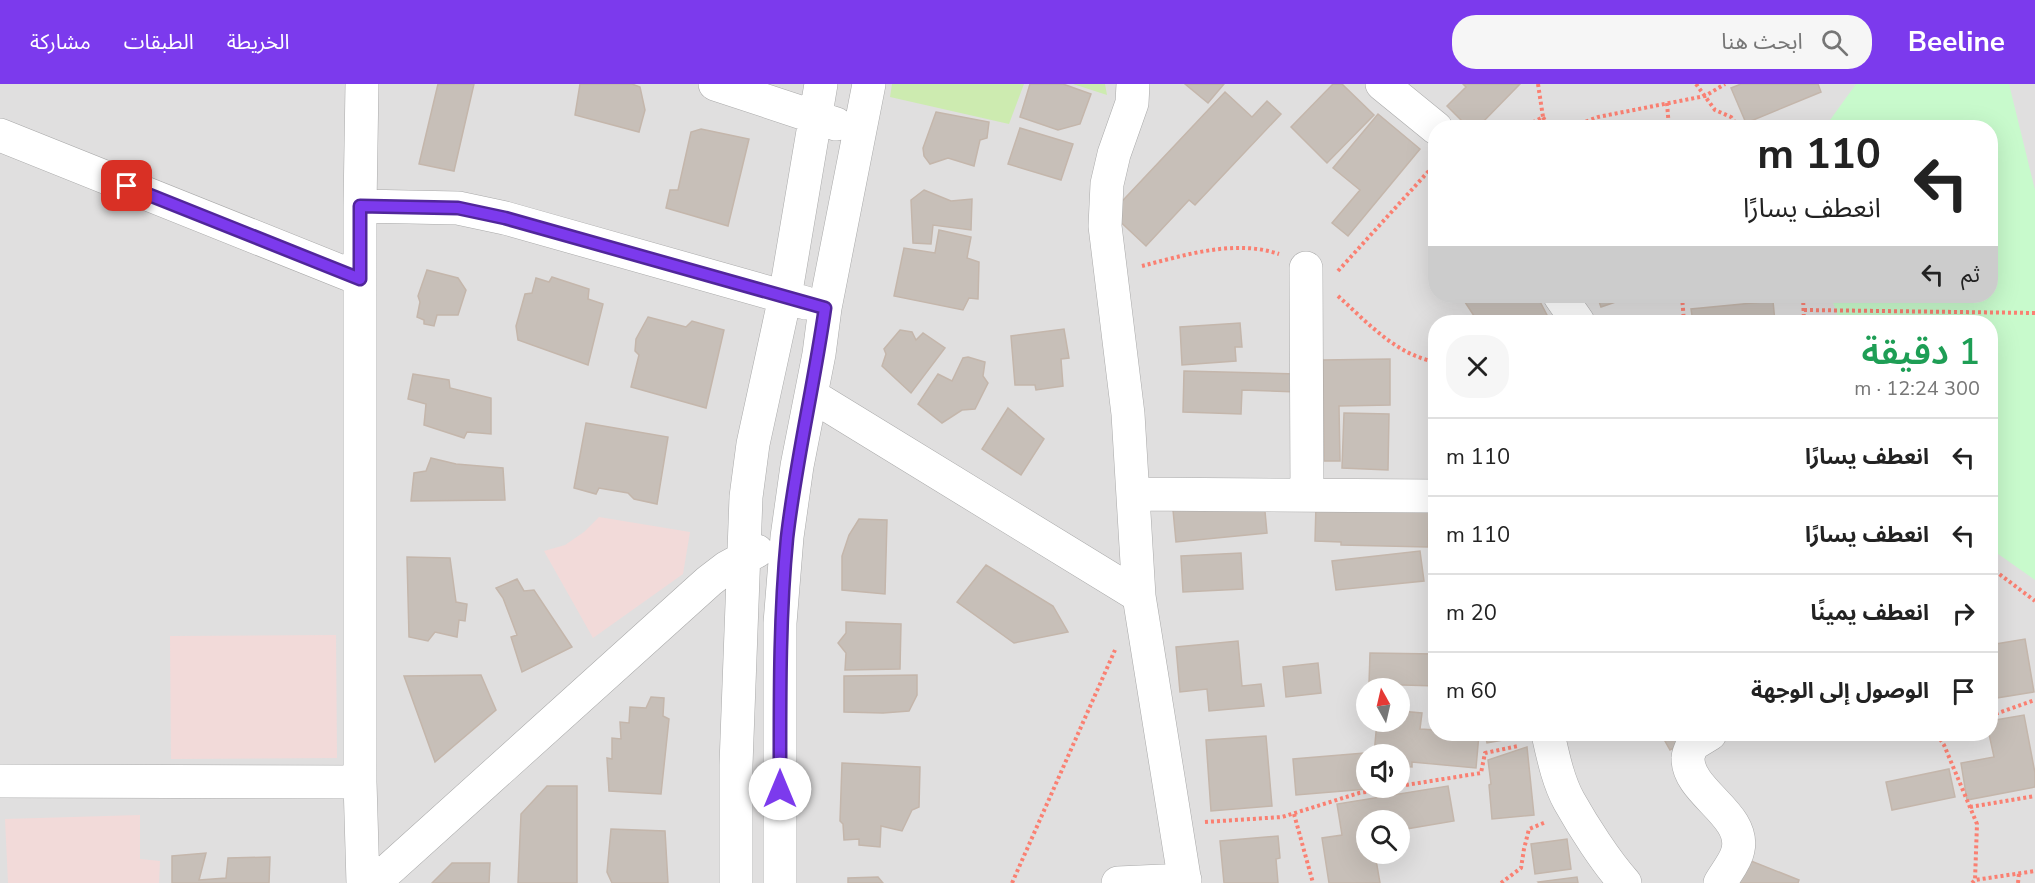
<!DOCTYPE html>
<html lang="ar">
<head>
<meta charset="utf-8">
<style>
	body { margin:0; font-family:"Nunito Sans","Noto Sans Arabic",sans-serif; background:#f6f6f6; color:#222; direction:rtl; height:100vh; display:flex; flex-direction:column; font-size:22px; white-space:nowrap }
	* { box-sizing:border-box; margin:0 }
	p { font-size:20px; color:#767676 }
	.icon { flex:none; width:33px; height:33px; fill:none; stroke:currentColor; stroke-width:2; stroke-linecap:round; stroke-linejoin:round }
	.map { position:relative; flex:1; overflow:hidden; direction:ltr }
	.side { position:absolute; left:1428px; top:231px; width:570px; height:426px; display:flex; flex-direction:column; background:#fff; border-radius:24px; box-shadow:0 6px 24px #0002; direction:rtl }
	.side>* { flex:none }
	.top-card { position:absolute; left:1428px; top:36px; width:570px; height:183px; border-radius:24px; box-shadow:0 6px 24px #0002; direction:rtl; background:#fff; color:#222; overflow:hidden }
	.needle { width:39px; rotate:352deg }
	.buttons { position:absolute; left:1356px; top:594px; display:grid; gap:12px }
	.buttons a { display:grid; place-items:center; width:54px; height:54px; border-radius:50%; background:#fff; box-shadow:0 6px 24px #0002; font-size:30px }
	.pin { position:absolute; display:grid; place-items:center; width:51px; height:51px; color:#fff; margin:-26px; border-radius:12px; box-shadow:0 3px 9px #0006 }
	.me { position:absolute; width:66px; margin:-33px; rotate:0deg; stroke-linejoin:round; filter:drop-shadow(0 0 4px #0008) }
	.turn { display:flex; align-items:center; gap:21px; height:126px; padding:0 18px; font-size:27px }
	.turn .icon { width:78px; height:78px; stroke-width:2.5 }
	.turn b { display:block; font-size:42px; line-height:51px }
	.then { display:flex; align-items:center; height:57px; padding:0 18px; background:#0003; gap:12px; font-size:22px }
	.round { display:grid; place-items:center; flex:none; width:63px; height:63px; border-radius:24px; background:#f6f6f6 }
	.summary { display:flex; align-items:center; justify-content:space-between; height:102px; padding:0 18px }
	h1 { font-size:36px; font-weight:600; line-height:45px; color:#1e9e55 }
	ul { padding:0; list-style:none }
	li { display:flex; align-items:center; gap:18px; height:78px; padding:0 18px; border-top:2px solid #e0e0e0 }
	li div { flex:1 }
	li b { display:block; font-size:22px }
	li em { font-style:normal }
	header { display:flex; align-items:center; gap:36px; box-sizing:border-box; height:84px; padding:0 30px; background:#7c3aed; color:#fff }
	header strong { font-size:28px }
	nav { display:flex; gap:33px; margin-inline-start:auto; font-size:21px }
	.search { width:420px; height:54px; background:#f6f6f6; display:flex; align-items:center; gap:15px; box-sizing:border-box; padding:0 21px; border-radius:24px; color:#767676; font-size:22px }
	.map>svg:first-child { display:block }
</style>
</head>
<body>
<header>
<strong>Beeline</strong>
<div class="search"><svg class="icon" aria-label="search" viewBox="0 0 24 24"><circle cx="10" cy="10" r="6"/><path d="M15 15l6 6"/></svg>ابحث هنا</div>
<nav><a>الخريطة</a><a>الطبقات</a><a>مشاركة</a></nav>
</header>
<div class="map">
<svg width="2035" height="799" viewBox="0 0 2035 799">
	<rect width="100%" height="100%" fill="#f2efe9"/>
	<path fill="#e0dfdf" fill-rule="evenodd" d="M0 0H2035V799H0ZM1436 44H1990V212H1436ZM1436 238H1990V650H1436ZM1366 604H1400V638H1366ZM1366 670H1400V704H1366ZM1366 736H1400V770H1366Z"/>
	<path fill="#f2dad9" d="M599 433 690 448 683 490 593 554 544 467 565 461 584 448Z
		M336 551 337 674 171 675 170 552Z
		M140 731V775L160 777 159 799H8L5 735Z"/>
	<path fill="#cdebb0" d="M892 0H1024L1009 40 890 13Z
		M1073 0H1105L1107 11Z"/>
	<path fill="#c8facc" d="M1856 0H2009L2035 106V496L1991 465 1990 238H1837V228L1830 212H1990V44L1825 43Z"/>
	<path fill="#c7bfb8" stroke="#c4b6ab" stroke-width="1.5" d="M438 0H474L454 87 419 80Z
		M580 0H632L640 3 645 26 639 48 575 31Z
		M1030 0H1063L1091 10 1080 40 1058 46 1020 33Z
		M1185 0H1224L1208 19Z
		M1333 0H1342L1374 31 1327 79 1291 43Z
		M1463 0H1520L1477 44H1469L1447 22 1466 3Z
		M1741 0H1818L1821 8 1746 39 1731 4Z
		M1225 8 1252 33 1267 17 1281 30 1195 121 1189 116 1146 162 1111 129Z
		M936 28 989 38 987 54 980 56 974 82 948 74 930 80 924 72 923 64Z
		M1378 30 1420 65 1348 152 1332 139 1360 106 1333 84Z
		M1020 44 1073 60 1061 96 1008 80Z
		M701 45 749 55 728 142 666 124 670 106H678L691 48Z
		M924 106 951 117 972 115 971 146 933 141 931 160 913 159 911 116Z
		M939 146 971 153 967 174 979 178 978 215 969 214 963 226 894 212 904 164 935 169Z
		M427 186 458 194 466 206 458 231H437L434 242 424 240V236L417 233 420 218 418 212Z
		M552 193 589 205 588 215 603 220 588 281 518 256 516 242 525 210 532 209 536 194 549 198Z
		M1461 212H1537L1548 233 1539 238H1478Z
		M1597 212H1633L1601 223Z
		M1773 217 1775 238H1693L1691 225Z
		M648 233 686 243 692 237 724 246 706 324 631 303 639 271 635 267 636 255Z
		M1240 239 1242 263H1235L1236 277 1182 281 1180 243Z
		M1064 245 1069 274 1061 275 1063 302 1036 306 1035 301H1015L1011 252Z
		M900 246 912 248 916 256 923 249 945 264 911 309 882 282 886 270 884 265Z
		M968 273 985 278 983 292 988 299 975 325 962 326 942 339 918 320 938 290 952 297 963 274Z
		M1390 275V321L1339 322 1340 377H1324L1323 276Z
		M1184 287 1297 290V308L1242 306 1241 330 1183 328Z
		M413 290 449 296 450 304 491 314V350L467 348 464 354 424 341 426 320 408 315Z
		M1008 324 1044 355 1021 391 982 365Z
		M1344 329 1389 330 1388 386 1342 384Z
		M586 339 668 353 657 420 634 415 628 409 599 404 596 410 574 404Z
		M431 374 456 380 503 384 505 416 411 417 414 389 426 387Z
		M1264 417 1267 449 1176 458 1173 426Z
		M1316 421 1429 423 1428 463 1341 461V458L1315 457Z
		M859 435 887 436 885 510 842 506V472L849 451Z
		M1420 467 1424 497 1336 506 1332 477Z
		M1241 469 1243 505 1183 508 1181 472Z
		M407 473 450 474 456 518 467 520 465 537 459 536 457 553 435 548 428 557 409 553Z
		M986 481 1053 522 1068 548 1014 559 957 518Z
		M517 495 524 507 534 506 572 563 522 588 511 553 517 551 503 514 496 504Z
		M846 538 901 540 900 585 845 586 846 569 838 559 846 549Z
		M2025 555 2034 608 1990 615V561Z
		M1238 557 1242 602 1261 600 1264 622 1209 627 1207 605 1180 608 1176 563Z
		M1370 569 1436 570V602L1369 600Z
		M1318 579 1321 609 1286 613 1283 583Z
		M481 591 496 626 435 678 404 592Z
		M917 591V611L909 627 883 629 844 628V592Z
		M651 613 664 614 663 632 669 635 661 710 609 707 607 674 612 675V654L621 655 620 638 629 639 630 623 646 624Z
		M1400 627 1422 629 1420 645 1436 646V650H1479L1476 684 1412 678V683L1400 682V670H1374L1377 638H1400Z
		M2024 631 2035 689V703L1967 716 1961 679 1994 673 1989 650 1990 637Z
		M1485 650H1532V651L1487 659Z
		M1661 650H1699L1670 666Z
		M1266 652 1272 722 1211 727 1206 656Z
		M1527 663 1534 731 1492 735 1489 701 1491 700 1488 676Z
		M1364 669 1367 705 1296 711 1293 675Z
		M842 679 920 683 919 723 912 726 902 747 881 742 880 763 859 761V755L844 756 843 740 840 737Z
		M1949 685 1955 713 1892 726 1886 698Z
		M547 702H577V799H518L521 730Z
		M1448 702 1454 737 1400 746V736H1366V770H1375L1380 799H1329L1322 754 1342 751 1337 720Z
		M611 745 665 747 668 799H612L607 788Z
		M1278 752 1280 774 1276 775 1278 799H1224L1220 757Z
		M1567 755 1571 785 1535 790 1531 760Z
		M206 769 199 796 226 794 228 774 270 773 269 799H172V772Z
		M1746 775 1799 796 1798 799H1737Z
		M452 779H490L489 799H432Z
		M878 793 883 799H848V794Z
		M1577 793 1578 799H1539L1538 798Z"/>
	<g fill="none" stroke-linecap="round" stroke-linejoin="round">
		<g stroke="#a9a9a9" stroke-width="34">
			<path id="minor" d="M362 0 360 122V698L363 799
				M715 0 836 40
				M1133 0 1132 19 1114 70 1107 100 1105 142 1128 330 1139 512 1185 799
				M1382 0 1436 44
				M0 51 360 195
				M360 122 458 124 505 134 806 219
				M1306 184 1307 411
				M1560 212 1578 238
				M811 311 1139 512
				M1133 410 1436 412
				M1548 650C1553 672 1558 697 1569 717 1583 742 1606 778 1625 799
				M1710 650 1692 661C1691 665 1688 670 1688 674 1687 708 1746 730 1738 766 1736 777 1725 790 1720 799
				M0 697 360 698
				M374 799 709 497 726 484 757 467
				M736 799V681L746 413 753 360 785 213 821 0
				M780 799V539L787 453 797 382 819 270 825 224 869 0
				M1118 799 1185 796"/>
		</g>
		<path stroke="#fa8072" stroke-width="4" stroke-dasharray="3 3" stroke-linecap="butt" d="M1538 0 1543 33
			M1696 0 1715 26 1731 33 1739 44
			M1667 19 1669 44
			M1522 44 1543 33 1549 44
			M1569 44 1598 33 1705 12 1725 0
			M1142 182C1185 171 1235 155 1279 170
			M1338 187 1436 79
			M1338 212C1367 238 1396 271 1436 278
			M1682 212 1684 238
			M1803 212 1804 238
			M1804 226 2035 229
			M1990 483 2035 517
			M1990 632 2035 616
			M1937 650 1944 661 1977 740 1975 796
			M1400 702 1481 689 1485 669 1518 662
			M1970 723 2035 712
			M1294 730 1313 799
			M1205 738 1282 733 1359 709 1392 704
			M1012 799 1115 566
			M1501 799 1521 784 1524 765 1529 745 1546 738
			M1972 799 1975 796 2035 787
			M2018 799 2019 789"/>
		<use href="#minor" stroke="#fff" stroke-width="33"/>
	</g>
	<g fill="none" stroke-linecap="round" stroke-linejoin="round">
		<g stroke="#51269a" stroke-width="15">
			<path id="route" d="M127 102 360 195V122L458 124 505 134 825 224C814 301 796 376 787 454 779 537 780 621 780 705"/>
		</g>
		<use href="#route" stroke="#7c3aed" stroke-width="10"/>
	</g>
</svg>
<div class="buttons">
<a><svg class="needle" viewBox="-14 -14 28 28"><path d="M0-13l5 13h-10z" fill="#e53935"/><path d="M0 13l5-13h-10z" fill="#767676"/></svg></a>
<a><svg class="icon" aria-label="sound" viewBox="0 0 24 24"><path d="M4 9h4l5-4v14l-5-4H4zM17 9q2 3 0 6"/></svg></a>
<a><svg class="icon" aria-label="search" viewBox="0 0 24 24"><circle cx="10" cy="10" r="6"/><path d="M15 15l6 6"/></svg></a>
</div>
<div class="pin" style="left:127px;top:102px;background:#d93025"><svg class="icon" aria-label="arrive" viewBox="0 0 24 24"><path d="M6 21V4h12l-3 4 3 4H6"/></svg></div>
<svg class="me" style="left:780px;top:705px" viewBox="-20 -20 40 40"><circle r="19" fill="#fff"/><path d="M0-13L10 11 0 6-10 11z" fill="#7c3aed"/></svg>
<div class="top-card">
<div class="turn"><svg class="icon" aria-label="left" viewBox="0 0 24 24"><path d="M17 20v-9H6M10 6l-5 5 5 5"/></svg><div><b>110 m</b>انعطف يسارًا</div></div>
<div class="then">ثم<svg class="icon" aria-label="left" viewBox="0 0 24 24"><path d="M17 20v-9H6M10 6l-5 5 5 5"/></svg></div>
</div>
<section class="side">
<div class="summary"><div><h1>1 دقيقة</h1><p>300 m · 12:24</p></div><a class="round"><svg class="icon" aria-label="close" viewBox="0 0 24 24"><path d="M6 6l12 12M18 6L6 18"/></svg></a></div>
<ul>
<li><svg class="icon" aria-label="left" viewBox="0 0 24 24"><path d="M17 20v-9H6M10 6l-5 5 5 5"/></svg><div><b>انعطف يسارًا</b></div><em>110 m</em></li>
<li><svg class="icon" aria-label="left" viewBox="0 0 24 24"><path d="M17 20v-9H6M10 6l-5 5 5 5"/></svg><div><b>انعطف يسارًا</b></div><em>110 m</em></li>
<li><svg class="icon" aria-label="right" viewBox="0 0 24 24"><path d="M7 20v-9h11M14 6l5 5-5 5"/></svg><div><b>انعطف يمينًا</b></div><em>20 m</em></li>
<li><svg class="icon" aria-label="arrive" viewBox="0 0 24 24"><path d="M6 21V4h12l-3 4 3 4H6"/></svg><div><b>الوصول إلى الوجهة</b></div><em>60 m</em></li>
</ul>
</section>
</div>
</body>
</html>
